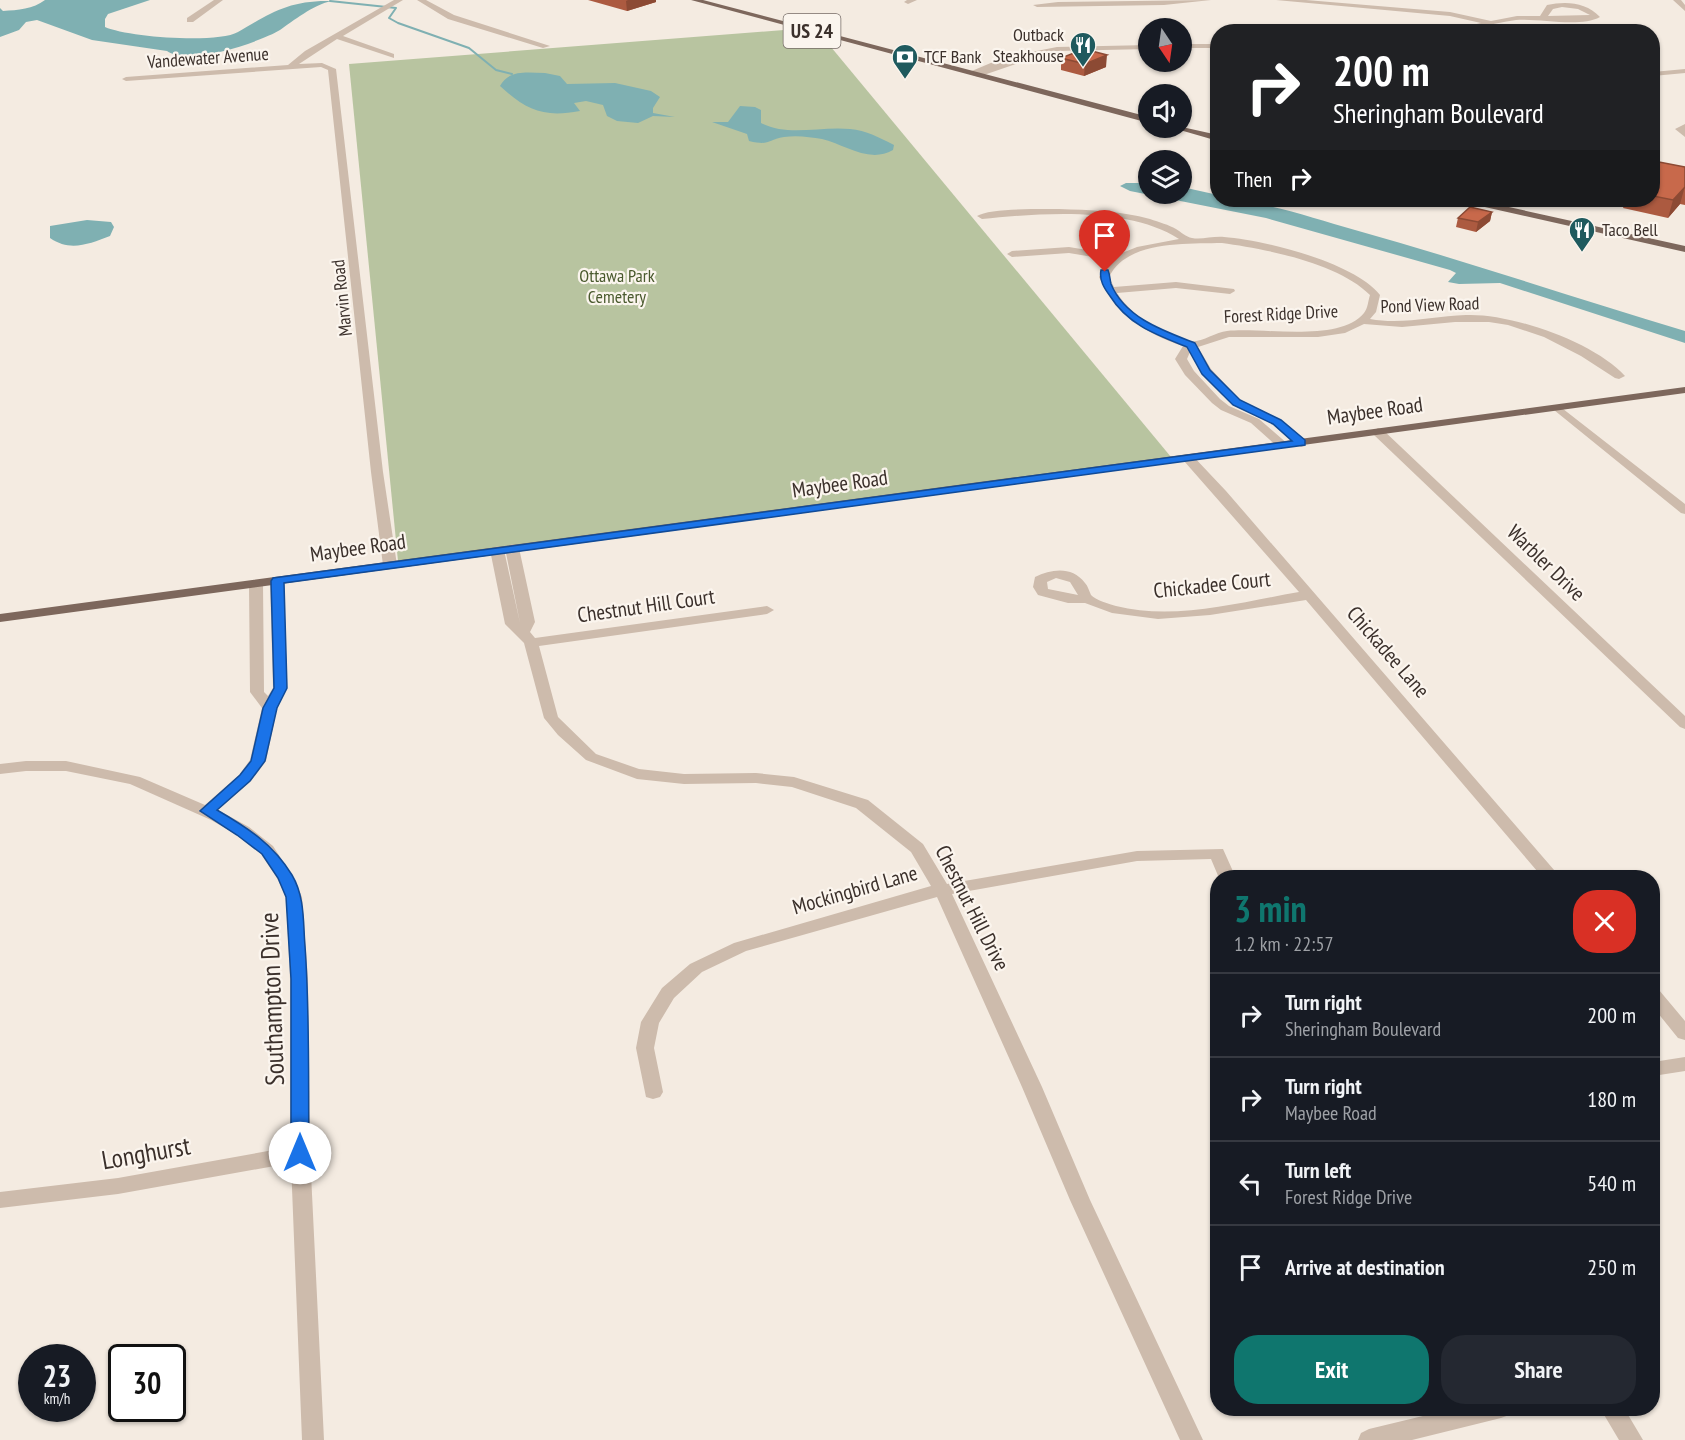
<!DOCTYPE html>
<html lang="en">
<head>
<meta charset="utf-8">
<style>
	body { margin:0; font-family:"PT Sans Narrow",sans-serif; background:#242831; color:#f1f3f6; height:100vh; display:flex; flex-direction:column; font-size:22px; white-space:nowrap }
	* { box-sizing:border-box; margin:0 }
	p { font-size:20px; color:#9ea1a6 }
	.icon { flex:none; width:33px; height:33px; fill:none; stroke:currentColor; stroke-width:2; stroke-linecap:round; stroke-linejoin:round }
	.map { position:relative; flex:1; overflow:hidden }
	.panel { position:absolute; left:1210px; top:870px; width:450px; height:546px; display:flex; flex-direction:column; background:#171b24; border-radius:24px; box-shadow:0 2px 4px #0004 }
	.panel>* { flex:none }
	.banner { position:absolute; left:1210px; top:24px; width:450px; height:183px; border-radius:24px; box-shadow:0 2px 4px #0004; background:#202124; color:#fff; overflow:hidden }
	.needle { width:39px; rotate:167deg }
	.fabs { position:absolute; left:1138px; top:18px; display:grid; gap:12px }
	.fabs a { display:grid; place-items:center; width:54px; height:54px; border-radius:50%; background:#171b24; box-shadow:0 2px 4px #0004; font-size:30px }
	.speed { position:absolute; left:18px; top:1344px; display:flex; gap:12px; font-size:30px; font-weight:700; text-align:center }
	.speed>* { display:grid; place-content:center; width:78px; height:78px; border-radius:50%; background:#171b24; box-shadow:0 2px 4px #0004; line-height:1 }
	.speed small { font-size:15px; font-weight:400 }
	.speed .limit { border:3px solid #111; border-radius:9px; background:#fff; color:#111 }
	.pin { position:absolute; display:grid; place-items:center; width:51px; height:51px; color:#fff; margin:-62px -26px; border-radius:50% 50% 50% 0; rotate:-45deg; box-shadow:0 0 6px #0007 }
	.pin .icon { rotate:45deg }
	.me { position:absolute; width:66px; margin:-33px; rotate:0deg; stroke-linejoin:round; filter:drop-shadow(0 0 4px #0008) }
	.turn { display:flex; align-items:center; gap:21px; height:126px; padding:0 24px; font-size:27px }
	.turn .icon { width:78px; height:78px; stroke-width:2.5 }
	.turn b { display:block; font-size:42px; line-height:51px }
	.then { display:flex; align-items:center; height:57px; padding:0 24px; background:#0003; gap:12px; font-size:22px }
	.round { display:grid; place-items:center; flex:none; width:63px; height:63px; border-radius:24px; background:#242831 }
	.head { display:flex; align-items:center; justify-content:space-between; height:102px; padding:0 24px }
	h1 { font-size:36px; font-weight:800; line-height:45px; color:#0f766e }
	.button { display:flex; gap:12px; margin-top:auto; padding:12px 24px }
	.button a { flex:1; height:69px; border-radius:24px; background:#0f766e; color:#fff; font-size:24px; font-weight:800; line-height:69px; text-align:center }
	.button a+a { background:#242831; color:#f1f3f6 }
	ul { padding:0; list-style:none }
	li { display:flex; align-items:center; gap:18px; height:84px; padding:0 24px; border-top:2px solid #363941 }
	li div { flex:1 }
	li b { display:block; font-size:22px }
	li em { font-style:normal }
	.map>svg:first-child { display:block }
</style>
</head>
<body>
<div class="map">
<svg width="1685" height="1440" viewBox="0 0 1685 1440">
	<rect width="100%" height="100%" fill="#f4ebe1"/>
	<path fill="#b8c4a0" d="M784 30 826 41 1171 457 398 561 349 64Z"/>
	<path fill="#7fb0b2" d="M45 0H150L108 14 105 19V27C127 37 217 44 238 32 271 13 289 0 331 1 313 5 293 21 280 30 258 43 188 66 167 51L92 40 37 20 26 22 19 30 0 37V8L3 11C18 10 33 9 45 0Z
		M545 73 560 76 567 84 615 83 651 91 660 97 653 108V113L675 117 653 116 638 123 617 121 607 116 603 105 586 101 574 103 580 111C543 118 526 110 500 86 509 69 528 73 545 73Z
		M740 106 755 107 761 110V123C788 137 820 126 850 129 866 130 880 138 894 145L893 150C869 164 844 144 822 139 810 137 797 135 784 137 767 140 770 146 749 141L747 134 712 122H728Z
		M1126 183H1149V194H1182V187L1218 195V200C1264 200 1311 218 1355 230 1466 261 1575 298 1685 331V343L1500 283 1459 284 1448 282 1456 273 1450 270 1266 218 1130 191 1120 186Z
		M87 220 111 222 114 227 110 236C89 244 70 252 50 238V226Z"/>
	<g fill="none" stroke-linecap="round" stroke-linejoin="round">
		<path stroke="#7fb0b2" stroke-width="2" d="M330 1 396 8 389 18 398 23 469 48 496 70 512 74"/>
		<path fill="#cdbbac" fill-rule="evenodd" d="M214 0H223L193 22H187V18Z
			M394 0H403L343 36 394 54V58L337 39 299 64 322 63 336 69 383 472 397 565 390 569 383 565 371 472 328 70 321 67 126 81 122 79 126 77 288 65 305 51Z
			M417 0H426L454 15 550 46 543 48 448 19Z
			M907 0H917L908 4 904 2Z
			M1211 0 1164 5 1037 7 1033 5 1058 2Z
			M1276 0H1306L1450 12 1491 21 1517 16H1540L1547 5C1566 1 1586 2 1600 17 1580 28 1539 18 1516 20 1491 23 1467 32 1442 32L1481 23 1450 16ZM1562 7 1578 9 1590 15 1548 16 1553 9Z
			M1673 0H1681L1685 5V11Z
			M1182 44H1218V48H1182Z
			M1149 45V49L1057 51 1021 60 1019 63 978 77 967 73 1005 57 1057 47Z
			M1685 69V73L1653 76V72Z
			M1685 124V137L1675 129Z
			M1059 209C1090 210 1121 211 1150 219 1159 222 1169 225 1176 229 1181 232 1186 237 1192 238 1201 240 1213 236 1224 237 1264 240 1354 262 1380 295L1376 312 1370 319C1402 325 1434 316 1466 315 1511 313 1594 342 1625 376L1619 379 1615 378 1581 356 1544 337 1508 325 1489 322H1455L1402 327 1364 324 1345 333 1318 337H1229L1198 347 1211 369 1240 400 1281 420 1305 440V446L1301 447 1273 424 1232 404 1202 373 1190 352 1187 359 1194 371 1220 399 1229 406 1259 419 1289 445 1287 448H1279L1251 423 1221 410 1212 403 1185 375 1175 359 1183 346C1145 334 1116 313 1099 277L1105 265 1111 260 1069 253 1012 257 1007 254 1012 251 1069 247 1117 255 1137 247 1179 239C1129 206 1040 213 982 219L977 216C989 208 1042 209 1059 209ZM1222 243C1266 249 1338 263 1370 295 1368 301 1368 308 1364 313 1340 343 1263 327 1227 331 1215 332 1200 344 1188 341 1161 334 1132 316 1117 293L1176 288 1230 294 1235 291 1234 289 1176 282 1114 287 1109 277C1127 240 1187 244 1222 243Z
			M1558 405 1685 504V514L1681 513 1554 410 1552 408Z
			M1378 428 1382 429 1685 716V729L1680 727 1374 435 1372 432Z
			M1188 454 1192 455 1226 491 1561 878H1543L1306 600 1210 615 1158 619 1112 613 1085 603H1068L1038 595 1033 587 1035 577C1052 569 1072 566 1085 583 1088 586 1089 591 1091 595 1095 600 1110 604 1116 606 1175 621 1241 602 1299 592L1184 461V455ZM1056 578 1070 582 1078 595 1048 589 1047 582Z
			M512 544 519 548 535 622 530 632 535 638 767 606 774 610 767 614 539 646 558 717 596 754 639 769 684 774 756 773 794 777 868 800 923 844 947 884 1137 851 1223 849 1236 878H1219L1211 859 1137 861 952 894 1042 1087 1090 1200 1203 1440H1180L1070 1200 1022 1087 937 897 746 951 702 972 674 998 659 1023 654 1048 663 1092 660 1097 653 1099 646 1097 636 1048 641 1022 662 988 690 964 734 943 931 886 911 852 856 808 792 787 756 783 684 784 637 779 586 760 558 735 544 718 524 643 505 624 490 550 497 546 504 550 520 623 505 548Z
			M277 577 284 581 287 688 277 708 266 761 251 781 218 810 249 827 273 846 293 877 302 897 308 979 310 1153 324 1440H302L291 1163 118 1194 0 1208V1192L118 1178 290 1147V979L286 897 277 878 261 854 237 835 211 820 130 784 66 771H26L0 774V764L26 761H66L140 777 205 805 239 775 250 760 262 708 250 692 249 584 256 580 263 584 264 692 268 696 273 688 270 581Z
			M1653 988 1659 990 1685 1021V1040L1678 1038 1653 1007Z
			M1685 1057V1071L1653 1076V1062Z
			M1456 1408H1512L1509 1415 1501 1418 1412 1440H1358L1361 1433 1369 1429Z
			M1600 1408H1624L1643 1440H1619Z"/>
		<path fill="#7d675c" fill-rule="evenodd" d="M691 0H703L1149 117V123Z
			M1182 127 1218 135V141L1173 128Z
			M1463 200H1477L1685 246V252L1467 203Z
			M1685 387V393L0 622V614Z"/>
	</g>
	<path fill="#ac5a40" d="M588 0H656V2L627 11Z
		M1061 58 1106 67 1084 76 1061 70Z
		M1653 167H1685V205L1680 204 1668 218 1623 208 1626 200H1653Z
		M1573 200H1596L1591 204Z
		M1492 212 1490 221 1476 232 1456 227 1458 218Z"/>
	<path fill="#8c4a34" d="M628 0H656V2L627 11 626 1Z
		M1107 55 1106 67 1084 76 1085 64Z
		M1685 186 1680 204 1668 218 1673 200Z
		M1492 212 1490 221 1476 232 1478 222Z"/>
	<path fill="#c8694b" stroke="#8c4a34" stroke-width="1.5" d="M1084 49 1107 55 1085 64 1061 58Z
		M1659 162 1685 167V187L1673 200 1653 196V167Z
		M1470 207 1492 212 1478 222 1458 218Z"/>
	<path fill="#1a73e8" stroke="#114b97" stroke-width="1.5" d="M1101 270H1108C1110 275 1110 280 1111 284 1125 318 1164 331 1195 343L1210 370 1240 400 1281 420 1305 440V445L284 583 287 688 277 708 265 761 250 781 217 810C248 828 273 844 292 875 305 897 303 922 305 946 310 1015 308 1084 309 1153L307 1158 300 1160 294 1158 291 1153V979L286 897 278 878 262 854 237 835 200 811 240 775 251 761 263 708 274 688 271 581 273 578 1292 441 1273 424 1233 405 1202 374 1187 347C1157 335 1128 325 1110 296 1104 288 1099 280 1101 270Z"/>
	<defs>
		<g id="restaurant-pin" transform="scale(1.35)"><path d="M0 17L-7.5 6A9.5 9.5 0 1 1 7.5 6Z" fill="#1f5a5e" stroke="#fbf5ee"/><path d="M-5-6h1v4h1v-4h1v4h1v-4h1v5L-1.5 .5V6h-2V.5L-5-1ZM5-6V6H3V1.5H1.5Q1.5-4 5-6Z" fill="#fff"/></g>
		<g id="bank-pin" transform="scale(1.35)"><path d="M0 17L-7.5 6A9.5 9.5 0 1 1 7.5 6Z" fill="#1f5a5e" stroke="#fbf5ee"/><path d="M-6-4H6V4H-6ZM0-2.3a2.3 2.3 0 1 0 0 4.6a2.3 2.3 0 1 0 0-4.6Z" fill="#fff"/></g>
	</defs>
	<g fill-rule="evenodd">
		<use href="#restaurant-pin" x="1083" y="45"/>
		<use href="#bank-pin" x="905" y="57"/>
		<use href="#restaurant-pin" x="1582" y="230"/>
	</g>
	<g text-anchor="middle" stroke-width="4.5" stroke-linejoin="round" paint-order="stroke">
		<g font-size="18" fill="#3b302b" stroke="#fbf5ee" text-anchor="start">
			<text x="1064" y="41" text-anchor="end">Outback<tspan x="1064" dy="21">Steakhouse</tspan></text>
			<text x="924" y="63">TCF Bank</text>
			<text x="1602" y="236">Taco Bell</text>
		</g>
		<g font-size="18" fill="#3b302b" stroke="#fbf5ee">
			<text transform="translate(208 58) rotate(-4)" y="6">Vandewater Avenue</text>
			<text transform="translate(342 298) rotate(-96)" y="6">Marvin Road</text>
			<text transform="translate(1430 305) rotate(-2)" y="6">Pond View Road</text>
			<text transform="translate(1281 314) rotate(-3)" y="6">Forest Ridge Drive</text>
		</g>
		<g font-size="18" fill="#4a5a2e" stroke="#fbf5ee">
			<text x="617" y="282">Ottawa Park<tspan x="617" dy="21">Cemetery</tspan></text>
		</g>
		<rect fill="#fbf5ee" stroke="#756b66" stroke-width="1.5" x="783.5" y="14" width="57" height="34" rx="4.5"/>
		<g font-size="20" font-weight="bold" fill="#3b302b">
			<text x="812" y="38">US 24</text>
		</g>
		<g font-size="21" fill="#3b302b" stroke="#fbf5ee">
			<text transform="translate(1375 411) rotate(-8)" y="7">Maybee Road</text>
			<text transform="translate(840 484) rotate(-8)" y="7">Maybee Road</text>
			<text transform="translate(358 548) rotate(-8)" y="7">Maybee Road</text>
			<text transform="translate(1546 563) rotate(44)" y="7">Warbler Drive</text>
			<text transform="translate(1212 585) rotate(-6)" y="7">Chickadee Court</text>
			<text transform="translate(646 606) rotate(-8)" y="7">Chestnut Hill Court</text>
			<text transform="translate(1388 652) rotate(49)" y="7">Chickadee Lane</text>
			<text transform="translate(855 890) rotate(-16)" y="7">Mockingbird Lane</text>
			<text transform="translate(972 908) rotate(63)" y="7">Chestnut Hill Drive</text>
		</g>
		<g font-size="26" fill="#3b302b" stroke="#fbf5ee">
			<text transform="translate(272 999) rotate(-92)" y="9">Southampton Drive</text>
			<text transform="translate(146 1153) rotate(-10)" y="9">Longhurst</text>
		</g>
	</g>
</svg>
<div class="fabs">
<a><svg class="needle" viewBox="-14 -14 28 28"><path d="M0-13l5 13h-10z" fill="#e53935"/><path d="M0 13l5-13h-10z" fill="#9ea1a6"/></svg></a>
<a><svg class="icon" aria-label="sound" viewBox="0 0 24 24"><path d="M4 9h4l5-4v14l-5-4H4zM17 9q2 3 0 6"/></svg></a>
<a><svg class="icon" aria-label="layers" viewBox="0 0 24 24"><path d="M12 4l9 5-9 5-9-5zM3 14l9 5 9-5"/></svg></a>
</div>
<div class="speed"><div>23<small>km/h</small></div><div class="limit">30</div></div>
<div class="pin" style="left:1105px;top:272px;background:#d93025"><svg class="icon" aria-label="arrive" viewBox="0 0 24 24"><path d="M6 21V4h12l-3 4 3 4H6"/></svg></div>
<svg class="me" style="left:300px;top:1153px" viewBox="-20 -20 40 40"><circle r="19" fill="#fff"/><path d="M0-13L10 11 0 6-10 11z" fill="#1a73e8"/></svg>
<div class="banner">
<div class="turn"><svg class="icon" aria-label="right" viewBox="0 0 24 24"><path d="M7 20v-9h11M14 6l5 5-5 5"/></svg><div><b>200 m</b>Sheringham Boulevard</div></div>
<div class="then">Then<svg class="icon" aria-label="right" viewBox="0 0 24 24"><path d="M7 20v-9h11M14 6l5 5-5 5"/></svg></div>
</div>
<section class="panel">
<div class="head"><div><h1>3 min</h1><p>1.2 km · 22:57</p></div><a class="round" style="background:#d93025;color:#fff"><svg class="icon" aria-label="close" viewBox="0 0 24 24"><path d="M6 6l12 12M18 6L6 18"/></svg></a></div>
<ul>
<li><svg class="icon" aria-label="right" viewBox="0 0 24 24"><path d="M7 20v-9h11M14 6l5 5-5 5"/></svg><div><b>Turn right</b><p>Sheringham Boulevard</p></div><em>200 m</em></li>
<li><svg class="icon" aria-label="right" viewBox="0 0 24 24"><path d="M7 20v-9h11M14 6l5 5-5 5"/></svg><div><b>Turn right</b><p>Maybee Road</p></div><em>180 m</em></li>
<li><svg class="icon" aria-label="left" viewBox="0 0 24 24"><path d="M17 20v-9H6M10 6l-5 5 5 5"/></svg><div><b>Turn left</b><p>Forest Ridge Drive</p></div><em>540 m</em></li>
<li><svg class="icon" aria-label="arrive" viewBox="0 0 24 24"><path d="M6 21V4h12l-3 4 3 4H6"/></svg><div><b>Arrive at destination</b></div><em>250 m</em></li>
</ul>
<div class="button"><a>Exit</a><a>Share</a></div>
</section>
</div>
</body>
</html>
